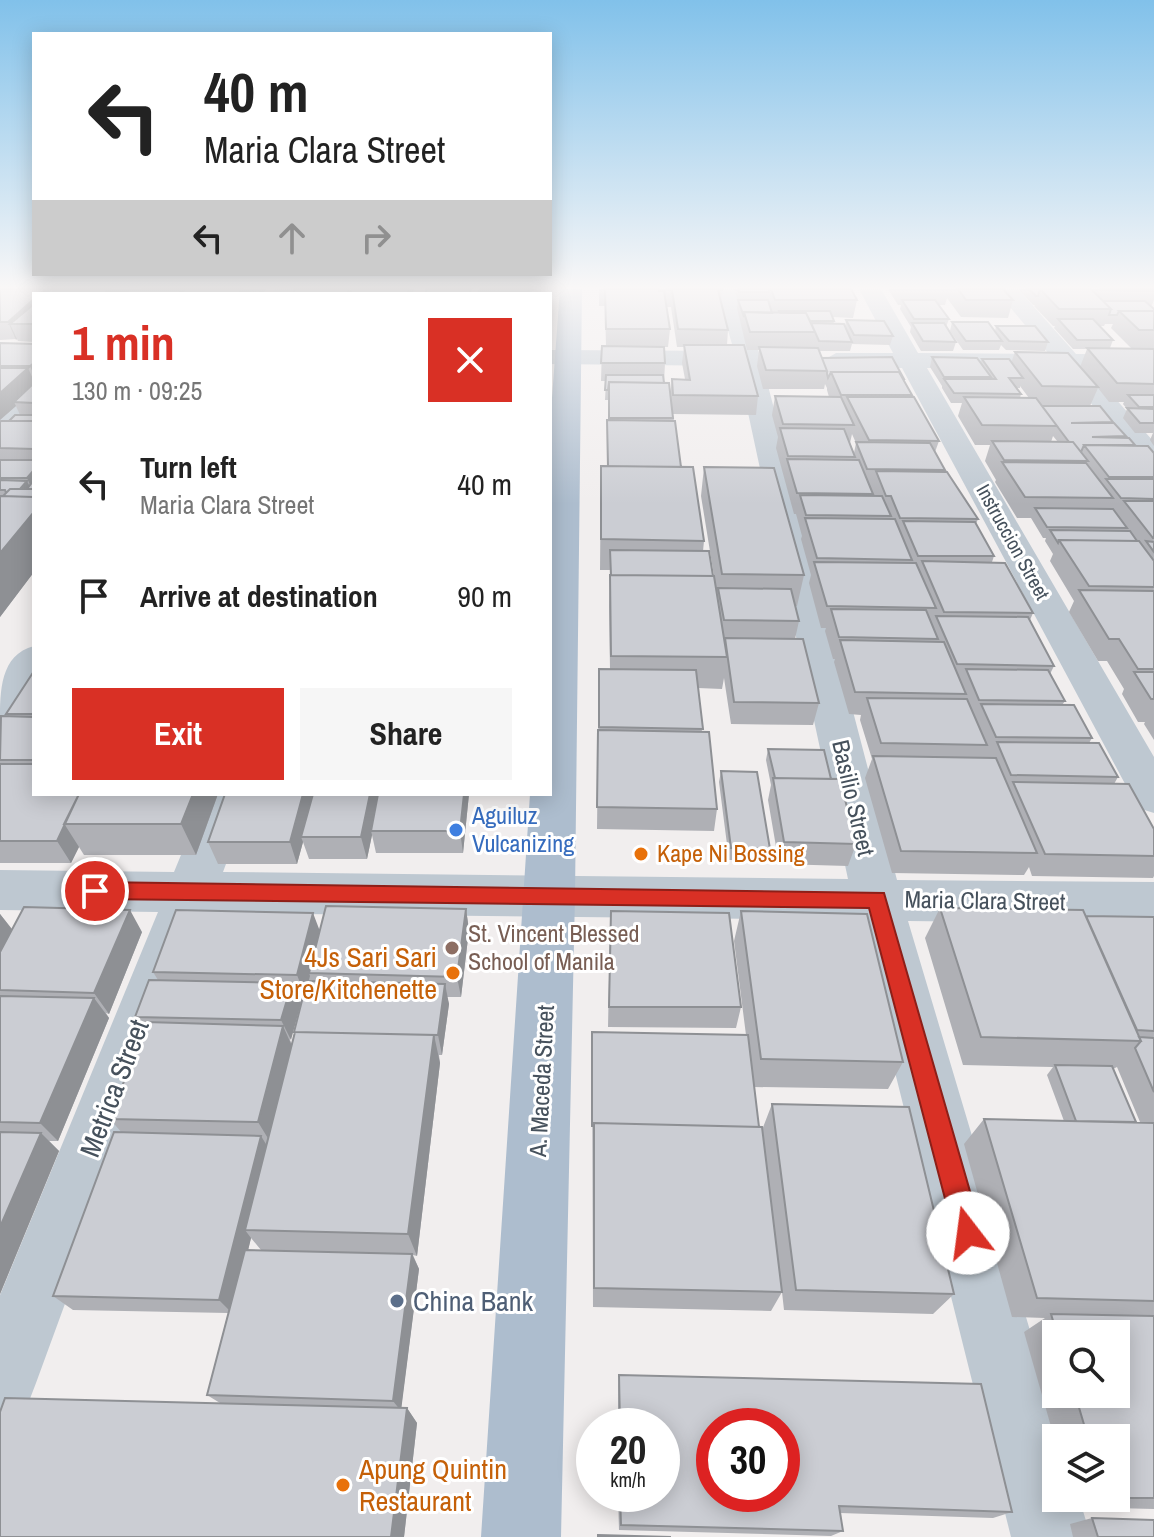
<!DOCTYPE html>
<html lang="en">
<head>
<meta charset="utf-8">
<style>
	body { margin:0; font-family:"Archivo Narrow",sans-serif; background:#f6f6f6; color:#222; height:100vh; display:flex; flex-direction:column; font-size:30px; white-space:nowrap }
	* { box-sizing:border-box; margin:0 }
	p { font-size:26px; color:#767676 }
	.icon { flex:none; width:44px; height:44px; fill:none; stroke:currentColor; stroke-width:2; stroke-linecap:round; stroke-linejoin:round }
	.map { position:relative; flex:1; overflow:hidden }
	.drawer { position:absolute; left:32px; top:292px; width:520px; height:504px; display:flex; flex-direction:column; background:#fff; border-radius:0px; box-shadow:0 4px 20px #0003 }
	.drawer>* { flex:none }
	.top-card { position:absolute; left:32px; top:32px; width:520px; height:244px; border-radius:0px; box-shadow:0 4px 20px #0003; background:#fff; color:#222; overflow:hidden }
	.tools { position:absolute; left:1042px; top:1320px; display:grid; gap:16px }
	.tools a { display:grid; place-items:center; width:88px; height:88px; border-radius:0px; background:#fff; box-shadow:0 4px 20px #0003; font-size:40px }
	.speed { position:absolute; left:576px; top:1408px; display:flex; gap:16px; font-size:40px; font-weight:700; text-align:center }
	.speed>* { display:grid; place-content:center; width:104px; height:104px; border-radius:50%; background:#fff; box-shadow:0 4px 20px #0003; line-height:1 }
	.speed small { font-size:20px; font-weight:400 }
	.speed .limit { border:12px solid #d22; background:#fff; color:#111 }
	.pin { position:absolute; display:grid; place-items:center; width:68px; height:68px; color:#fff; margin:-34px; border:4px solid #fff; border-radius:50%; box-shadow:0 2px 8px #0007 }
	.me { position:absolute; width:88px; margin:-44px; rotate:345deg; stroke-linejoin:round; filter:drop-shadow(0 0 6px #0008) }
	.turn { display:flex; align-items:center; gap:28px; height:168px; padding:0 40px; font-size:36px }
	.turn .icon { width:104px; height:104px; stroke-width:2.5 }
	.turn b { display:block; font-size:56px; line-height:68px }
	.lanes { display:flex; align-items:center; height:76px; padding:0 40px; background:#0003; justify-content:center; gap:40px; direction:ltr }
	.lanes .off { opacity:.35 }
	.round { display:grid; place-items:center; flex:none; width:84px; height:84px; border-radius:0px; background:#f6f6f6 }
	.overview { display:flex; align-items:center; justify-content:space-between; height:136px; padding:0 40px }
	h1 { font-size:48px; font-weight:700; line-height:60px; color:#d93025 }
	.cta { display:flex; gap:16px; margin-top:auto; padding:16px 40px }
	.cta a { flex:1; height:92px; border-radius:0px; background:#d93025; color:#fff; font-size:32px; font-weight:700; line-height:92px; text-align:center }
	.cta a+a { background:#f6f6f6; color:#222 }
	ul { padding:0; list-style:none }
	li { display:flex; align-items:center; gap:24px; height:112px; padding:0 40px }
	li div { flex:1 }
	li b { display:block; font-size:30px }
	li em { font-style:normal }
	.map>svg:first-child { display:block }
</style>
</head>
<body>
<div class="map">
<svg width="1154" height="1537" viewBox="0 0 1154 1537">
	<rect width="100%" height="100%" fill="#f1eeee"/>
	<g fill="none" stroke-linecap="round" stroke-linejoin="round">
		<path fill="#bec8d1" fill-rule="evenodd" d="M275 289H297L294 294H272Z
			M716 289H738L761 359 897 880 1154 882V924L908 921 1062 1438H1056V1498H1079L1091 1537H1011L857 920 208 913 36 1383 26 1409 0 1419V1295L158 912 0 910V870L174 872 206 794H252L223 872 848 879 738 366 550 364V350L734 351Z
			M859 289H881L918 353 1049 354 995 289H1018L1076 354H1154V370L1089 369 1154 442V469L1144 466 1062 369 927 368 1154 757V813L1138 808 902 368 836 367 824 360 836 353H893Z
			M34 390V413L10 438 0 440V416L25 392Z
			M34 646V688L15 718 0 722C0 691 0 655 34 646Z"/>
		<path fill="#adbdce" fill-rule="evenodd" d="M560 289H582L575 895 561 1537H481L530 794H550V425Z"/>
	</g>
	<path fill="#afb0b5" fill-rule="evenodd" d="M0 289 142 290 266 289 263 294H34V342L18 341 17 339 0 340Z
		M480 289H536V291H532V294H479Z
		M599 289H722L721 300 728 330 727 345 758 396 756 415 673 414 681 467 704 541 703 551 714 576 701 496 704 467 804 575 797 606H795L799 621 795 639 819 703 813 725 731 724 724 678 722 689 698 688 702 732 717 809 714 831 597 829 599 669H610L609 606 610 570H600L601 466H607V420H608V400H605L606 381H601L602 346H606L605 306H599ZM666 307H671L677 347H684L682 363 685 379H672L670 396 664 383 665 363 664 347H668L670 329Z
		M734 289H853L852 291 857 300 853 318 833 317 834 324 845 327 846 320 893 336 890 345 852 344 850 351H819L822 358 904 379V381L912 395 911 397 939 441 935 452 945 470 944 472 978 519 976 524 994 556 992 562 1033 613 1030 620 1054 666 1050 674 1065 701 1062 705 1092 738 1089 743 1118 777 1114 784 1154 829V876L1153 878 1032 876 1029 867 1024 875 892 873 865 778 872 759 860 720 861 715 849 714 834 662 835 659H833L825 631 826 628H821L809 583 811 575 801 539 802 536 796 514H794L776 448 778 437 772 415 775 396 829 397 827 390V388L825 384 824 389H763L757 366 759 350H747L737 308 738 300ZM852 434 856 443 854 453 850 443Z
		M888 289H1003L1013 300 1008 318 961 317 947 298 945 305H939L949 319 946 327 956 342 953 351H921L910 332 911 327 900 309 901 305H898Z
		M1018 289H1154V300L1151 307 1154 309V348H1131L1111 328 1113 324H1105L1104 326H1100L1113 340 1110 348 1154 349V446L1150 440 1153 433H1135L1123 418 1127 409 1123 404 1124 402H1109L1098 388 1090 406 1113 422V423L1126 436 1125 438 1135 445 1154 453V740L1144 724 1145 722H1138L1122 694 1124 689 1107 661H1098L1069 612 1074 601 1050 561 1053 554 1045 541 1046 538H1043L1031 518H1017L995 482 996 480 985 461 990 445H975L958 416 962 403H951L942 388V386L930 367 932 357 980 363 982 359 1011 363 1015 352 1080 367 1087 349H1073L1054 328 1055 326H1053L1034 306 1035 305H1033ZM1020 386 1029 398H1020L1021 394 1016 388H1020ZM1053 436 1058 442H1051Z
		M952 322 995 331 996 326 1048 342 1045 351 1006 350 1001 345 999 350H963L950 331Z
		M0 343 34 344V572L0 617V448L9 421 20 415 16 406 0 420Z
		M34 671V794H218L196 855H84L79 847 71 863H0V718L8 716 6 714Z
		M768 749 831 779 856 844 848 866 779 864 768 800 771 785 766 760Z
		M721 771 770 849 767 860H729L719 782Z
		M469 794 463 853H376L372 835 367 859H309L303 842 297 864H218L208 842 378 796Z
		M940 908 1086 916 1154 917V1509L1074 1507 1071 1498H1116V1438H1056V1444L1024 1332 1045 1318 1012 1317 964 1144 984 1119 1064 1121 1047 1075 1053 1067 963 1065 925 938ZM1117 1067 1140 1122H1136L1113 1069ZM1056 1334H1116V1394H1056Z
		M466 909 469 930 461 997H447L449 1004 442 1055H439L440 1063 417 1256 413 1255 419 1269 401 1408H407L417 1423 404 1537H0L220 1403 207 1395 228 1313 73 1310 53 1296 122 1133 110 1119 144 1029 135 1017 158 980 153 972 319 931ZM297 995H303L292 1044 290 1040 301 1003ZM251 1238 261 1250H248Z
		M741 911 903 1062 888 1089 754 1087 759 1127 762 1130 772 1104 954 1294 933 1314 784 1310 782 1292 771 1311 593 1307 592 1032 746 1035 734 941Z
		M0 914 12 929 142 932 109 1014 106 1013 109 1018 58 1141H49L59 1151 0 1294Z
		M610 932 741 1007 736 1028 608 1027Z
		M619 1375 1012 1512 993 1518 840 1513 843 1531 831 1536 619 1530 618 1494H662V1426H618V1386Z
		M1092 1518 1154 1537H1073L1070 1524Z"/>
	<path fill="#8e9094" d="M109 289H131L126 294H103Z
		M242 289H250L251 294H239Z
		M259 289H266L263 294H260Z
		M408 289H414L413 294H407Z
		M34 299V323L10 324 17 339 16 340 8 322Z
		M34 363V375L30 366Z
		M28 368 34 381V389L14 402 16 406 0 420V393Z
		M34 470V486L32 489 27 478Z
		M27 481 32 491 11 498Z
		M34 512V572L0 617V553Z
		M193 794H218L196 855 181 824Z
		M303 794H316L301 837 303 842 297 864 290 842Z
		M370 794H377L379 800 371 831 372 835 367 859 361 837Z
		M464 794H469L463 853 460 831Z
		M65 825 79 847 71 863 57 841Z
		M466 909 469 930 461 997 457 977Z
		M130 910 142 932 109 1014 94 993Z
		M313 913 321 934 309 973 310 976 305 995 297 975Z
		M0 914 14 932 0 958Z
		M292 983 301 1003 291 1040 281 1020Z
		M445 984 449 1004 442 1055 438 1035Z
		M94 998 109 1018 58 1141 40 1123Z
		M283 1026 292 1046 269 1140 258 1122Z
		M434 1035 440 1063 417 1256 408 1234Z
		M41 1133 59 1151 0 1294V1227Z
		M261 1136 272 1154 245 1230 251 1238 233 1314 219 1300Z
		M412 1254 419 1269 401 1411 393 1401Z
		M407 1408 417 1423 404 1537H391Z"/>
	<path fill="#cbcdd3" stroke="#8e9094" stroke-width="2" fill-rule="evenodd" d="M0 289H46L40 294H34V299L8 322H0Z
		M51 289H109L103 294H45Z
		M142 289H185L182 292V290H142Z
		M185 289H242L239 293H182Z
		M295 289H349L347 294H293Z
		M352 289H408L407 294H349Z
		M427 289H471L469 294H425Z
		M480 289H529L528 292 479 291Z
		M605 289H659V291H664L670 329H606Z
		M665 289H722V290H718L728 330 678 329 672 290Z
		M738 289H769V292H739Z
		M771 289H851L857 300H775Z
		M958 289H1003L1013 300H966Z
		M1029 289H1068H1040L1038 296H1036Z
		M1040 289H1091L1111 309H1059Z
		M1100 289H1154V291L1102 290Z
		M129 290H182L178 294H124Z
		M738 300H768L772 313 744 312V317Z
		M902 300H935L949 319H914Z
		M1103 301H1145L1154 309V311H1119L1117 315H1109L1111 309Z
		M34 304V324H10Z
		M779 311H830L834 321H810L806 313H780Z
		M1119 311H1154V330H1139Z
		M744 312 806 313 815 332H750Z
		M1058 319H1093L1113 340H1077Z
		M846 320 884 321 893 336 854 335Z
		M952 322H988L1002 341H966Z
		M811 323 844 324 852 342 819 341Z
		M912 323H944L956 342 923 341Z
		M996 326H1035L1048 342 1009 341Z
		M0 343 34 344V363L30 366H0Z
		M684 345H744L758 396 673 395 672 379 690 380Z
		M602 346 664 347 665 363H601Z
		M759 347 818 348 827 371 766 370Z
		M1087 348 1154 349V384L1117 383Z
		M1015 352 1068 353 1098 387 1042 386Z
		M892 357 904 379H903L899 372H831L828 378 827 374V371L822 358Z
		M932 357 977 358 991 377H944Z
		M982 359H1009L1023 378H1009L1021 394 954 393 944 379H996Z
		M0 368H28L0 393Z
		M831 372H899L912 395H841Z
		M606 375H663L664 383 609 382 608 390H605Z
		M609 382 669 383 673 418H609Z
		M34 383V403L14 402Z
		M1128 395H1154V407H1139Z
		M775 396 841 397 854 425 783 424Z
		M847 397H914L939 441 869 440Z
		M964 397 1036 398 1057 426 982 425Z
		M1042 406H1100L1113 422 1071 423H1114L1126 436 1092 437 1129 438 1135 445H1084L1081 452 1073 442H1069Z
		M1127 408 1154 409V423H1140Z
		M15 415H34V421H9Z
		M607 420 675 421 681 467 608 466Z
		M1 421H34V449L0 448V422Z
		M780 428 844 429 855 457 788 456Z
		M992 441 1073 442 1088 461 1004 460Z
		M856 442 930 443 945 470 867 469Z
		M1084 445 1148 446 1154 453V477H1109Z
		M787 459 859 460 873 494 797 493Z
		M0 460H34V470L27 478H0Z
		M1002 462 1086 463 1113 498 1025 497Z
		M601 466 693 467 704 541 601 539Z
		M704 467 774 468 804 575 722 574Z
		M876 471 947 472 978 519 900 518 891 496H886Z
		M1106 479H1154V499L1121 498Z
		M0 480 27 481 20 489H10L6 493 5 490H0Z
		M34 480V489H27Z
		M10 489H34V497L3 496Z
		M800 495 882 496 891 516 806 515Z
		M0 496 34 497V512L0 553Z
		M1124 501H1154V538H1153Z
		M1035 508 1113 509 1127 528 1047 527Z
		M805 518 895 519 912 560 817 558Z
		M903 521 975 522 994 556H918Z
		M1050 530 1130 531 1137 541 1059 540 1058 543Z
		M1059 540 1139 541 1154 561V587L1089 586Z
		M1146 541 1154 542V552Z
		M610 550 709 551 713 576 611 575Z
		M922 561 1005 563 1033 613 944 612Z
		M814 562 916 563 936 608 827 606Z
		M610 575 714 576 727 657 611 656Z
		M718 588 791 589 799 621 724 620Z
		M1079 590 1154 591V669H1138L1119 639H1109Z
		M831 609 926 610 938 639 839 637Z
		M936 616 1028 617 1054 666 957 664Z
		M725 638 803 639 819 703 734 702Z
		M840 640 944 642 966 694 855 692Z
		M599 669 696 670 703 729 599 727Z
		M966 669 1048 670 1065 701 979 700Z
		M34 671V714H6Z
		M1134 672H1154V699H1151Z
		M867 698 967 699 987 745 881 743Z
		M981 704 1074 705 1092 738 996 737Z
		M1 716 34 717V760H0Z
		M598 730 709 732 717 809 597 807Z
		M997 742 1099 743 1118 777 1011 775Z
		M768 749 824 750 831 779 775 778Z
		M873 756 996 758 1037 853 901 851Z
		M0 764H34V794H79L57 841H0Z
		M721 771 757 772 770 849 731 848Z
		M773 778 840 779 856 844 784 842Z
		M1013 782 1129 784 1154 829V856L1045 854Z
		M79 794H193L181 824H64Z
		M225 794H303L290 842H208Z
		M313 794H370L361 837H301Z
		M378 794H464L460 831H371Z
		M326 906 466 909 457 977 309 973Z
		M24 907 130 910 94 993 0 990V952Z
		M940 908 1083 910 1141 1041 981 1037Z
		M176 910 313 913 297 975 153 972Z
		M611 911 729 913 741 1007H609Z
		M741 911 867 914 903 1062 761 1059Z
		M1086 916 1154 917V1031L1137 1030Z
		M149 980 292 983 281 1020 135 1017Z
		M307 981 445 984 438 1035 294 1032Z
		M0 996 94 998 40 1123 0 1122Z
		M146 1022 283 1026 258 1122 110 1119Z
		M295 1032 434 1035 408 1234 245 1230Z
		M592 1032 748 1035 759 1127 594 1123V1126H592Z
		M1139 1037 1154 1038V1092L1135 1048 1141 1041Z
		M1055 1065 1112 1066 1136 1122 1076 1121Z
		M772 1104 909 1107 954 1294 796 1290Z
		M984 1119 1154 1123V1301L1037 1298Z
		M594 1123 762 1127 782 1292 594 1288Z
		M0 1132 41 1133 0 1227Z
		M114 1132 261 1136 219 1300 53 1296Z
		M245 1250 412 1254 393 1401 207 1395Z
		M1051 1314 1154 1316V1498H1116V1438H1088L1075 1394H1116V1334H1057Z
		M619 1375 981 1384 1012 1512 839 1506 843 1531 621 1525 620 1494H662V1426H620ZM714 1426H782V1494H714Z
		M5 1398 407 1408 391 1537H0V1412Z
		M1092 1518 1154 1520V1537H1098Z
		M598 1535 671 1537H598Z"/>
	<linearGradient id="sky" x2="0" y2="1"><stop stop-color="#81c1ea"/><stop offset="0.57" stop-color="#f9f7f7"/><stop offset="1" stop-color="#f9f7f7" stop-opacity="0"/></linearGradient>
	<rect width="1154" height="504" fill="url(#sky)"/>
	<path fill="#d93025" stroke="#8d1f18" stroke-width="2" d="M95 882 884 893 982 1233 978 1243 968 1247 958 1243 954 1233 869 908 95 899 85 891Z"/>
	<circle fill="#3f7fe0" stroke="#fff" stroke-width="3" cx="456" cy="830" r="8"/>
	<g fill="#e8710a" stroke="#fff" stroke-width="3">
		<circle cx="641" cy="854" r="8"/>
		<circle cx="453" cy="973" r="8"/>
		<circle cx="343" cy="1485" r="8"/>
	</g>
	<circle fill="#8d6e63" stroke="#fff" stroke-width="3" cx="452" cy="948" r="8"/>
	<circle fill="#5c6f8a" stroke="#fff" stroke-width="3" cx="397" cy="1301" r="8"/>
	<g text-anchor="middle" stroke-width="6" stroke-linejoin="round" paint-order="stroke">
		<g font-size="20" fill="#46515c" stroke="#fff">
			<text transform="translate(1013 542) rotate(61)" y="7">Instruccion Street</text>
		</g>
		<g font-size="24" fill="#46515c" stroke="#fff">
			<text transform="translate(853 798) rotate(77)" y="8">Basilio Street</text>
			<text transform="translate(985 901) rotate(1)" y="8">Maria Clara Street</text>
			<text transform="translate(542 1081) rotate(-87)" y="8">A. Maceda Street</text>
		</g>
		<g font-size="24" fill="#366cbe" stroke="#fff" text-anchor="start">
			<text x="472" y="824">Aguiluz<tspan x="472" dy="28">Vulcanizing</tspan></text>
		</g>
		<g font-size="24" fill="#c56008" stroke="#fff" text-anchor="start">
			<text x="657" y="862">Kape Ni Bossing</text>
		</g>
		<g font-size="24" fill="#785e54" stroke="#fff" text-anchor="start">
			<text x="468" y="942">St. Vincent Blessed<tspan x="468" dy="28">School of Manila</tspan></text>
		</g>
		<g font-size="28" fill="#c56008" stroke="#fff" text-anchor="end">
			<text x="437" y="967">4Js Sari Sari<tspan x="437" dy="32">Store/Kitchenette</tspan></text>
			<text x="359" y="1479" text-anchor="start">Apung Quintin<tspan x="359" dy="32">Restaurant</tspan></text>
		</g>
		<g font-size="28" fill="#46515c" stroke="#fff">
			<text transform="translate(114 1088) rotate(-69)" y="10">Metrica Street</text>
		</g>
		<g font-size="28" fill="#4e5e75" stroke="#fff" text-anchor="start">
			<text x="413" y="1311">China Bank</text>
		</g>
	</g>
</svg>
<div class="tools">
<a><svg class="icon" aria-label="search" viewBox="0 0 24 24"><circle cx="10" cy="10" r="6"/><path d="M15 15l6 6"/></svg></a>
<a><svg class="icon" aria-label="layers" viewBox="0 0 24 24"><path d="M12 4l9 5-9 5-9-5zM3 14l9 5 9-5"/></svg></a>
</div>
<div class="speed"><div>20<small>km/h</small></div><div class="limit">30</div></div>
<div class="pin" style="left:95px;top:891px;background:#d93025"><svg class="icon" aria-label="arrive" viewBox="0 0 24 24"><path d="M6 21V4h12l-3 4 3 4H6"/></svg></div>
<svg class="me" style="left:968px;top:1233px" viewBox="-20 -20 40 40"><circle r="19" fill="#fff"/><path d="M0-13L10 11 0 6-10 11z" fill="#d93025"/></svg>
<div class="top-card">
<div class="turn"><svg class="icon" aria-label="left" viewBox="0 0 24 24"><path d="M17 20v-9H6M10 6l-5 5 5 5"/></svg><div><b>40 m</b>Maria Clara Street</div></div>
<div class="lanes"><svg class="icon" aria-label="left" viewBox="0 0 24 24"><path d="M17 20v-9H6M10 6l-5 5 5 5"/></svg><svg class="icon off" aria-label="ahead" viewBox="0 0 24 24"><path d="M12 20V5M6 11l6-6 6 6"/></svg><svg class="icon off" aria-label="right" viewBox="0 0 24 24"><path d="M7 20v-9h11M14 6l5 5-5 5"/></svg></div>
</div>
<section class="drawer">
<div class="overview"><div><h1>1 min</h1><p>130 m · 09:25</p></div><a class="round" style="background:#d93025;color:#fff"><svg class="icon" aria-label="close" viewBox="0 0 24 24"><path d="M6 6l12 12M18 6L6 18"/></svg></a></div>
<ul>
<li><svg class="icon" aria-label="left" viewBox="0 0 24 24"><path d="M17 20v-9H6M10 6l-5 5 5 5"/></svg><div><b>Turn left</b><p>Maria Clara Street</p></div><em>40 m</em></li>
<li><svg class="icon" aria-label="arrive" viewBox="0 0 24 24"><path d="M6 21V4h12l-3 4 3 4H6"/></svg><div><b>Arrive at destination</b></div><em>90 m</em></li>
</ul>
<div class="cta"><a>Exit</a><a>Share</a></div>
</section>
</div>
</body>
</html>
